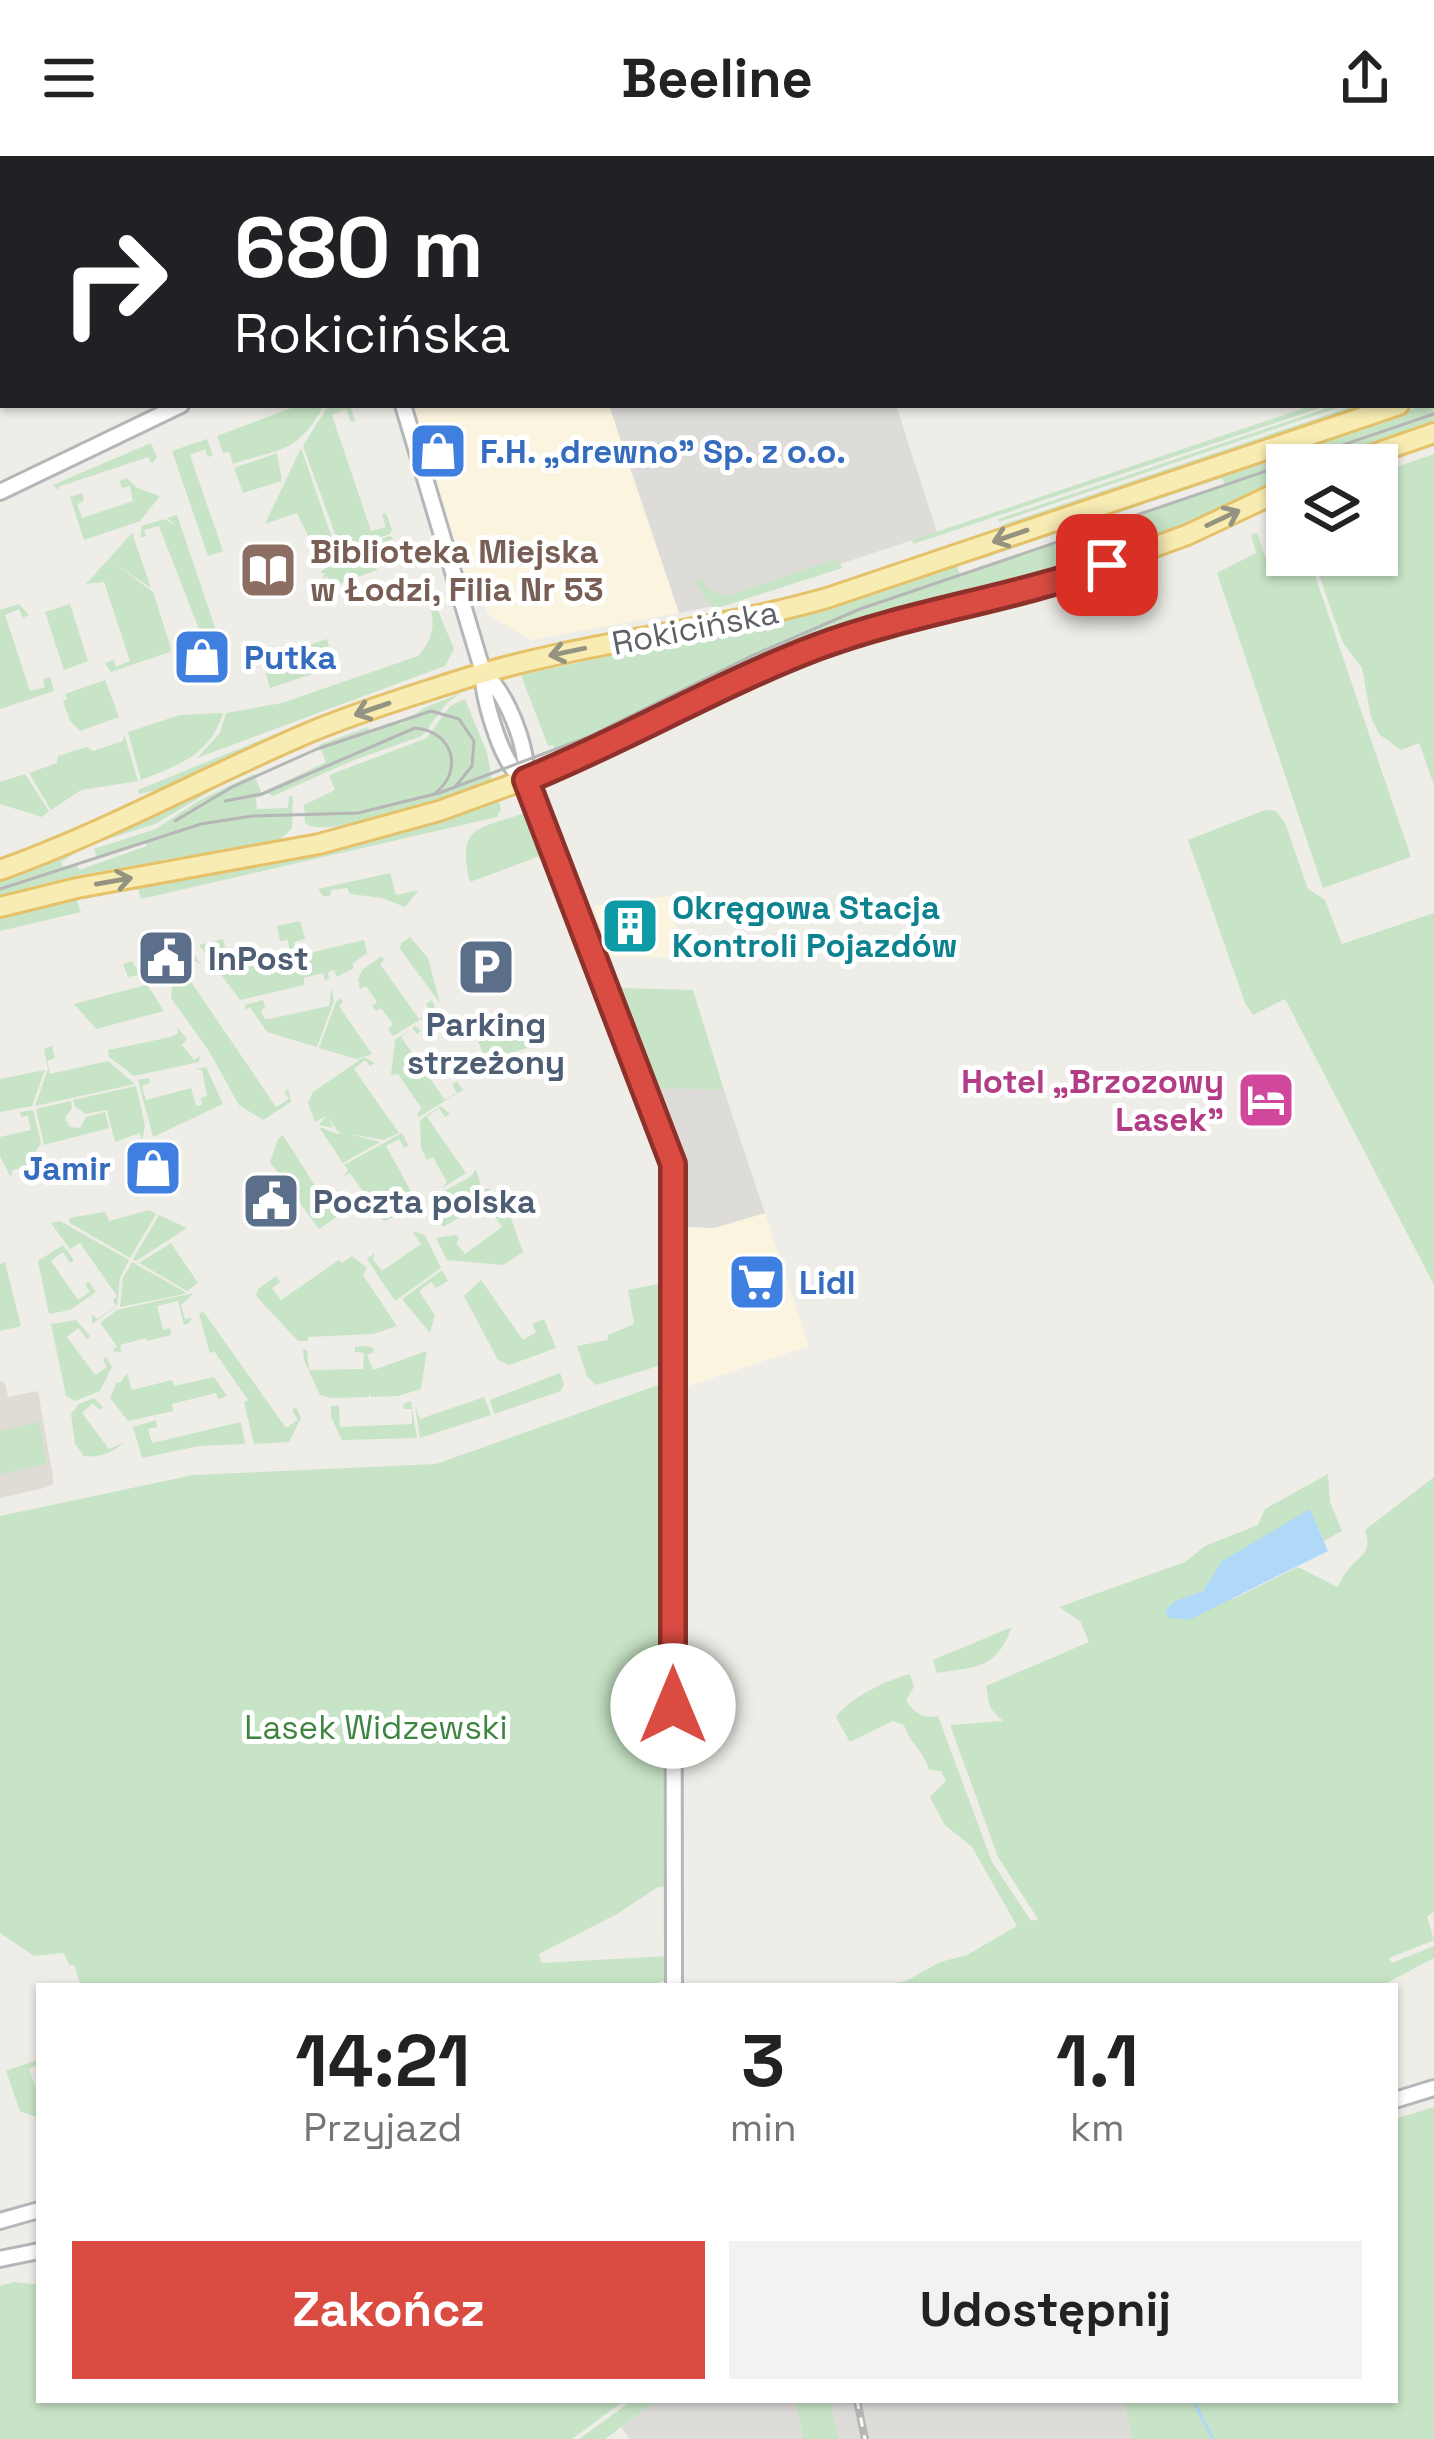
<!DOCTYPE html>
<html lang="pl">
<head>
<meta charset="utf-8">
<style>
	body { margin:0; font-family:"Space Grotesk",sans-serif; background:#f2f2f2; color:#222; height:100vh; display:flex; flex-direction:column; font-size:45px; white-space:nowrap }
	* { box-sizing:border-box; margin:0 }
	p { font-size:39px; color:#767676 }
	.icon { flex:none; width:66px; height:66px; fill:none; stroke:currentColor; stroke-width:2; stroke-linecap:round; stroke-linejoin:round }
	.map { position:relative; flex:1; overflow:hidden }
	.drawer { position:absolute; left:36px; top:1827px; width:1362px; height:420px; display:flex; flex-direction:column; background:#fff; border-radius:0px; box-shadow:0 3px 9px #0004 }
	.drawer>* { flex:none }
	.top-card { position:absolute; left:0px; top:0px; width:1434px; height:252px; box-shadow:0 3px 9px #0004; background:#202124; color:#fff; overflow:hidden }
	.buttons { position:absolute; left:1266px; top:288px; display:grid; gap:24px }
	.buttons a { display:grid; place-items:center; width:132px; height:132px; border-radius:0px; background:#fff; box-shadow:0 3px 9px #0004; font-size:60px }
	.pin { position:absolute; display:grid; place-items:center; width:102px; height:102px; color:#fff; margin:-51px; border-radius:24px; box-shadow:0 6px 18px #0006 }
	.me { position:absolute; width:132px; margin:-66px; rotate:0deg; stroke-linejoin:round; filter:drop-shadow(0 0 9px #0008) }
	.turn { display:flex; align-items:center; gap:42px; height:252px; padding:0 36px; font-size:54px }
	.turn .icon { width:156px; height:156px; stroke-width:2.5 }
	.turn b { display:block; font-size:84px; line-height:102px }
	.eta { display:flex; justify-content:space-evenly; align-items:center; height:204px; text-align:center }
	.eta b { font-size:72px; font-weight:700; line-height:84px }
	.primary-button { display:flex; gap:24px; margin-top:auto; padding:24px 36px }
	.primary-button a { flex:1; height:138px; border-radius:0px; background:#da4c42; color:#fff; font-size:48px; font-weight:700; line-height:138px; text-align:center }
	.primary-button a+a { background:#f2f2f2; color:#222 }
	header { display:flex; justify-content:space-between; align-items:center; height:156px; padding:0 36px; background:#fff; font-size:54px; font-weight:700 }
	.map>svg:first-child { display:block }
</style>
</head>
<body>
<header><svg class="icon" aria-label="menu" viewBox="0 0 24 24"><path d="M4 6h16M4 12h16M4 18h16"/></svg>Beeline<svg class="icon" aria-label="share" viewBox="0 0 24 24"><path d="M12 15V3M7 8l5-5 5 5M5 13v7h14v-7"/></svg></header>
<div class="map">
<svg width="1434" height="2283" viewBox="0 0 1434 2283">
	<rect width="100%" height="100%" fill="#efede7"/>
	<path fill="#fbf5e0" d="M407 249H609L679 457 531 484 489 459 479 437 468 440Z
		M669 740 683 802 607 800 594 750Z
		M765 1057 809 1190 685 1231 686 1071 714 1072Z"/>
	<path fill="#dedcd9" d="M609 249H896L937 376 713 450 679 457Z
		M656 932 724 934 765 1057 714 1072 686 1071 683 1008Z
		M657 2244H795L803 2283H630L621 2271Z
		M830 2244H1124L1132 2283H839Z"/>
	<path fill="#dfdcd5" d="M0 1225 5 1227 8 1241 38 1235 53 1321V1328L44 1332 0 1342Z"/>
	<path fill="#c7e4c6" d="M1434 246V267L1318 309H1287V322C1227 351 1166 381 1102 402 1014 430 924 446 837 475 739 508 648 562 553 604L551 599 556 596 553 589 548 590 521 519 802 458 956 407 960 420 1225 329 1222 322 972 406 971 402Z
		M299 249H324C298 297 282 292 233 308L229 296 223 297 217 280Z
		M337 249H350L355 265 351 266 346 253 332 259 371 375 386 371 382 358 386 357 392 374 390 378 341 394 303 290 326 253Z
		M1314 249H1329L913 388 912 384Z
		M1336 249H1346L999 366 998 363Z
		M1353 250 1351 256 1004 373 1002 369Z
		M207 283 213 299 208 301 205 293 190 299 223 395 208 400 172 295Z
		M151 287 157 302 152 307 148 301 58 331 59 335 53 329Z
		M301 292 336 394 317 402 321 398 315 379 308 380 297 357 265 368Z
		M277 297 282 325 243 337 234 312Z
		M1434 298V629L1419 587 1401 594 1379 578 1371 561 1362 512 1343 487 1312 399H1377V318Z
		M127 322 137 332 160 340 140 365 84 384 70 341 82 337 84 345 77 348 82 362 133 345 130 330 122 332 119 325Z
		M177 359 218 480 199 486 202 481 159 370 144 374 146 380 140 382 142 370 164 363 176 369 167 362Z
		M132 377 151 432 114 407 153 436 171 492 170 496 111 516 105 507 114 504 116 511 130 505 104 426 86 428Z
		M1257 377 1265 400 1287 388V399H1308L1411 701 1323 732 1217 417 1256 397 1251 378Z
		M390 380 394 382 388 385 390 392 380 395 382 401 374 404 377 414 330 431 331 435 324 431 330 426 327 420 322 424 325 417H320L325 412 323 406 317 409 318 404Z
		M832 404 839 405 842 412 714 453 694 425 700 423 709 434 727 440Z
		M434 445 454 493 445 510 197 602 220 577 226 557 282 547 418 500C433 484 437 466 428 446Z
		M19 448 29 459 23 462 19 453 5 459 30 535 45 531 43 523 50 521 54 535 0 553V454Z
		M70 448 88 505 64 514 45 456Z
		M327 483 334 511 270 532 262 505Z
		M449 515 452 517 315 565 166 632 139 638 138 634 317 561Z
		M105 524 119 561 80 575 70 565 63 545 67 543 65 538Z
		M461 537 447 547 422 580 354 604 273 640 269 638 267 634 326 606 319 589 368 571 371 577 399 565 401 568 424 552Z
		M436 541 311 588 226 626 155 668 86 690 61 706 64 713 77 709 79 714 147 690 145 686 97 702 94 693 156 673 200 644 254 618 263 640 256 642 257 653 288 652 289 641 293 640 292 672 281 683 80 719 0 739V723L353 567Z
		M465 543 487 597 492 624C459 636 328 686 305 667L304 649 335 634 329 619 427 582 450 550Z
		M223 557C210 599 179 609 141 624L128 576 180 559Z
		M124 578 138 625 81 634 51 654 29 617 57 607 58 600 87 591 93 595 123 585Z
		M25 618 49 655 42 661 0 648V626Z
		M498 644 501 653 497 661 141 743 137 729 344 690Z
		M1265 654 1276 655 1285 667 1308 733 1325 744 1342 788 1434 757V1129L1285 843 1253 859 1245 847 1188 684Z
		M524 657 540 700 470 726C455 667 482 673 524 657Z
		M390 717 396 739 419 734 405 751 382 742 350 738 347 732 331 734 330 740H323L318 733Z
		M75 740 81 756 0 775V760Z
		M300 765 305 783 294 786 297 800 364 784 367 797 352 808 354 812 337 821 334 814 328 816 329 823 325 824 323 817 304 822V829L240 844 199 789 223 783 230 810 235 811 290 798 288 784 280 785 277 770Z
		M410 781 428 802 440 847 400 793 401 787Z
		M190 792 201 809 195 805 183 814 276 951 289 943 284 936 288 933 291 946 263 964 239 949 209 895 171 842 173 819Z
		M382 800 384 804 380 808 419 863 431 856 426 848 432 844 436 854 393 880 388 873 393 868 381 852 376 855 372 850 377 846 366 830 360 833 358 824 362 814Z
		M132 805 164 855 96 873 74 848 146 829 144 822 139 823 137 819 128 821 123 808Z
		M331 832 334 845 317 891 267 876 250 851 245 854V849L263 844 265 852 261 854 264 862 269 863 329 850Z
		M619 832 693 834 724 934 656 932Z
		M341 842 343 846 339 850 372 898 356 903 319 892 336 846Z
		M538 862 545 886 486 906 477 882Z
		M415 870 421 875 417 878 412 872 401 881 445 944 457 937 452 928 457 925 463 934 419 961 417 957 422 953 398 918 391 919 395 884Z
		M177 871 187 883 182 889 194 904 200 900 199 906 134 920 109 901 108 894 171 881 178 877Z
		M52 890 55 902 47 905 50 918 108 905 135 928 35 950 48 913 44 893Z
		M364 901 375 907 370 910 365 904 354 913 399 977 384 984 338 976 328 961 333 972 319 969 326 960 315 966 308 947 313 936Z
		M206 911 223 948 153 981 138 924 149 922 150 927 142 930 146 944 191 932 196 950 202 949 201 942 207 940 202 914 195 913Z
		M45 914 32 950 0 956V923Z
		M136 930 145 969 142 985 140 977 115 986 107 954 86 958 75 951 73 944Z
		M71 945 72 952 65 962 70 971 80 972 86 961 105 956 109 972 44 989 36 953Z
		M441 950 450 958 445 961 439 952 427 961 466 1017 442 1032 447 1026 433 1001 427 1004 421 992 420 964Z
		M33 954 41 987 25 1011 26 1018 22 1012 12 1014 11 1022 0 1000V981L31 974 28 960 21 961 20 956Z
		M319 971 338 978 342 976 380 986 343 1007Z
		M402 977 409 990 404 992 399 983 386 990 419 1050 426 1048 384 1065 350 1017 344 1020 348 1014 344 1009Z
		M283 979 334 1060 346 1053 341 1045 347 1041 352 1048 351 1051 319 1073 270 1006 278 983Z
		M476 1013 482 1034 489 1032 492 1042 443 1071 437 1061 444 1062 448 1038 442 1036 470 1021Z
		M661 1016H666L665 1201 658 1210 596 1229 587 1220 577 1190 608 1184V1179L634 1168 628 1134 662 1127Z
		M505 1045 523 1096 503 1109 447 1104 436 1082 456 1079 459 1083 456 1087 465 1098 502 1071 494 1059 488 1063 485 1059Z
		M149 1054 156 1058 130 1102 70 1067 69 1062 105 1056 109 1065Z
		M159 1059 187 1072 136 1105 133 1103Z
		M60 1065 129 1104 120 1122 117 1150 92 1168V1158L97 1163 116 1150 113 1144 117 1140 80 1087 70 1093 51 1067Z
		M412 1075 425 1079 441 1112 395 1145 367 1103 375 1097 373 1103 382 1115 421 1088Z
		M171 1087 198 1127 187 1135 139 1107Z
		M63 1089 74 1104 70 1107 63 1096 51 1105 78 1144 90 1136 85 1128 89 1126 96 1136 70 1154 49 1158 38 1105Z
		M352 1100 367 1112 363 1119 397 1170 373 1178 308 1181V1185H298L256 1140 258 1133 276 1120 280 1126 272 1132 281 1144 339 1104 342 1107Z
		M5 1106 21 1170 0 1175V1108Z
		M132 1106 185 1136V1138L120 1151 123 1122Z
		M442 1114 448 1125 436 1132 431 1126 419 1135 435 1159 430 1177 402 1143Z
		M481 1124 523 1184 536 1176 532 1168 544 1163 556 1192 509 1209 498 1204 464 1140Z
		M194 1137 181 1149 185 1163 192 1162 189 1167 184 1169 178 1145 157 1150 163 1174 170 1172 171 1179 147 1185 146 1182 120 1189 121 1196 112 1195 117 1190 100 1167 117 1154Z
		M203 1155 286 1272 298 1264 292 1254 296 1251 301 1262 289 1286 254 1288 244 1246 248 1244 214 1195 210 1197 199 1158Z
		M76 1164 90 1180 87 1183 78 1172 67 1181 95 1219 107 1211 103 1204 106 1201 112 1211 100 1235 75 1245 66 1240 51 1168Z
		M365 1190 373 1192 374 1196 367 1199 373 1214 427 1195 421 1233 398 1240 371 1241 369 1236V1241L331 1242 320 1239 304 1204 303 1194H307L309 1214 363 1213 364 1197 355 1196V1191Z
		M127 1217 132 1234 172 1224 174 1230 214 1221 227 1240 218 1243 216 1237 172 1248 173 1255 128 1265 110 1242 117 1226 120 1227Z
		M560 1217 564 1228 561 1235 494 1258 490 1244Z
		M661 1228 668 1730 658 1731 617 1758 539 1798 541 1807 668 1800 665 1824 652 1830H81L74 1809H69L64 1797 34 1800 0 1777V1360L193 1319 436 1308Z
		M484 1241 491 1259 420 1282 415 1249 420 1263Z
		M94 1242 103 1251 99 1254 93 1247 82 1257 109 1293 126 1286C111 1296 103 1302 84 1300L75 1288 71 1258 79 1248Z
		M411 1245 417 1282 342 1284 331 1261V1250H339L340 1271 412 1268V1253H404L403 1248Z
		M156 1264 157 1271 148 1273 152 1287 241 1266 245 1288 199 1290 142 1302 133 1271Z
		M39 1266 47 1308 0 1318V1275Z
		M1328 1318 1330 1346 1342 1375 1324 1385 1310 1354 1222 1405 1203 1435 1176 1445 1233 1443 1298 1411 1337 1431C1341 1426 1343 1419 1348 1414 1361 1397 1373 1398 1365 1374L1434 1321V1756L1427 1760 1434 1784 1389 1802 1392 1807 1434 1790V1802L1381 1830H877L906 1825 940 1806 967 1799 1017 1770 972 1691 944 1668 930 1641 946 1625 941 1615 929 1614C924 1595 910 1588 904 1569L893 1565 850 1586 836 1561C849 1542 889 1523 910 1518L914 1531 906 1544C914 1557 923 1563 938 1560L992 1706 1031 1765 1038 1763 998 1701 950 1569 1003 1565 990 1552 986 1530 1089 1486 1080 1465 1059 1451 1185 1406 1205 1390 1258 1369 1265 1353Z
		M1012 1471C995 1514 979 1510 937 1517L933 1504Z
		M39 1903V1909L29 1913 39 1942 36 1961 20 1955 6 1915Z
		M1434 1951V2283H1132L1124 2244H1395V1963Z
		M14 2126 39 2129V2244H625L572 2283H0V2130Z
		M633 2244H657L605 2283H579Z
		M795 2244H830L839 2283H803Z"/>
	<path fill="#afd9f7" d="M1310 1353 1328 1395 1189 1464 1169 1462 1165 1455 1175 1445 1203 1435 1222 1405Z"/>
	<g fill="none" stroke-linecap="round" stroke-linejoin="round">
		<path stroke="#afd9f7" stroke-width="3" d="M1193 2244 1213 2283"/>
		<g stroke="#b4b7ba" stroke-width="20">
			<path id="minor" d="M403 249 483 516C482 540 498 591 512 611 521 624 527 627 534 643L673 1008 674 1830
				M0 336 181 249
				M483 516C508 539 528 591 526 624
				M1395 1944 1434 1932
				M0 2065 39 2054
				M0 2103 39 2095"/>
		</g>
		<g stroke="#e5c16a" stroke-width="24">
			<path id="major" d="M1431 238 1434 237
				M1342 309 1434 277
				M0 714C106 676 205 621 308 577 355 557 405 542 454 526 576 486 704 477 827 442L1399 249
				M0 751 77 732 319 688 439 655 554 613 815 492 1088 415 1187 379 1287 332"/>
		</g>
		<use href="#minor" stroke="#fff" stroke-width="14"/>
		<use href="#major" stroke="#f8ecb3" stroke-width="18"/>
		<path stroke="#b5b6b6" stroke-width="3" d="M225 645 262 638 415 572C453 575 465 615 434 638
			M175 665 232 631 317 593 431 555 459 563 474 585 472 610 455 631
			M0 733 201 668 252 660 358 657 439 637 588 581 749 501 860 453 1434 258"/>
		<g stroke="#b5b6b6" stroke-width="8">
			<path id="rail" d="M264 3 272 0
				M301 3 309 0
				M0 115 3 114
				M857 2244 865 2283"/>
		</g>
		<use href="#rail" stroke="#fff" stroke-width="3" stroke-dasharray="9" stroke-linecap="butt"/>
	</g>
	<defs><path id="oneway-shaft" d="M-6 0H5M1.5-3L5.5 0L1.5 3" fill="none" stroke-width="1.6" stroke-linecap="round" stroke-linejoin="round" transform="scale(3)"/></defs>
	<g stroke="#949281">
		<use href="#oneway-shaft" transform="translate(1223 362) rotate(-25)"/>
		<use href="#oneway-shaft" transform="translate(1010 380) rotate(161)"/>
		<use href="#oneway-shaft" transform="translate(567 496) rotate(168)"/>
		<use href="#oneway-shaft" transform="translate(372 553) rotate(161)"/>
		<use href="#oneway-shaft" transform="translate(114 725) rotate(-10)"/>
	</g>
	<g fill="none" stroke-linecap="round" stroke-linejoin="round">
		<g stroke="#8e312b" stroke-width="30">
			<path id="route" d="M673 1550V1008L526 624C625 584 717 529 817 491 911 456 1012 443 1107 409"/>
		</g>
		<use href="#route" stroke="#da4c42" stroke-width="21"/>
	</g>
	<defs>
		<g id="shop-square" transform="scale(3)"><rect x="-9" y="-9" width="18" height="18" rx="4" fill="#3f7fe0" stroke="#fff"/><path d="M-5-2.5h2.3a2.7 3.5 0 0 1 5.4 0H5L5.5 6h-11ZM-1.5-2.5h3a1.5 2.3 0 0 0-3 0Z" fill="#fff"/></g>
		<g id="library-square" transform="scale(3)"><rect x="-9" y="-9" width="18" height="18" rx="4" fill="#8d6e63" stroke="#fff"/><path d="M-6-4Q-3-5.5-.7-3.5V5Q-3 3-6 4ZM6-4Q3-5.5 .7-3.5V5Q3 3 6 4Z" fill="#fff"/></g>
		<g id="building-square" transform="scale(3)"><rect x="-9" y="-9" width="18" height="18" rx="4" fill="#0f9aa8" stroke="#fff"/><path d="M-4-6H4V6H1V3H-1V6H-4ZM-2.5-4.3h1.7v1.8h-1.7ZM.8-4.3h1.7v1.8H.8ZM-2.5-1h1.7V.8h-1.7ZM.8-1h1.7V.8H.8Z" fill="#fff"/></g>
		<g id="civic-square" transform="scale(3)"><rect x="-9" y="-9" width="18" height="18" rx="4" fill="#5c6f8a" stroke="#fff"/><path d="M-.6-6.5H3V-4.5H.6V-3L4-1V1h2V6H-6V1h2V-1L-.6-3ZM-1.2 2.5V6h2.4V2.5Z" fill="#fff"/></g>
		<g id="parking-square" transform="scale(3)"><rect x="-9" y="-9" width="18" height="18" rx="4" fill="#5c6f8a" stroke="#fff"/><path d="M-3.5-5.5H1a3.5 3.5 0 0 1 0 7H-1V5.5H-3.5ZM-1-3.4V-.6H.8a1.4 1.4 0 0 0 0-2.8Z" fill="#fff"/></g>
		<g id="hotel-square" transform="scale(3)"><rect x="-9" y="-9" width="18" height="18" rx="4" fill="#d1479c" stroke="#fff"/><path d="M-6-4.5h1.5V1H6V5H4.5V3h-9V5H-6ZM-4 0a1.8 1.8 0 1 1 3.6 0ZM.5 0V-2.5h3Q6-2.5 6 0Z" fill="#fff"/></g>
		<g id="supermarket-square" transform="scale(3)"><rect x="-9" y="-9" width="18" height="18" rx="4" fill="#3f7fe0" stroke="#fff"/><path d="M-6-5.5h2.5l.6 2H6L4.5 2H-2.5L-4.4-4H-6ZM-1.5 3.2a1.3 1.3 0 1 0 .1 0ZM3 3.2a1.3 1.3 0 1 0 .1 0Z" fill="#fff"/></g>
	</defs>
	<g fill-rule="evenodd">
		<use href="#shop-square" x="438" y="295"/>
		<use href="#library-square" x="268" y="414"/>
		<use href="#shop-square" x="202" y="501"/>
		<use href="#building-square" x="630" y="770"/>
		<use href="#civic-square" x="166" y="802"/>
		<use href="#parking-square" x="486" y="811"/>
		<use href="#hotel-square" x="1266" y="944"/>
		<use href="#shop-square" x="153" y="1012"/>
		<use href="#civic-square" x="271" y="1045"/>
		<use href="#supermarket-square" x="757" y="1126"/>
	</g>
	<g text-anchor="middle" stroke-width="10" stroke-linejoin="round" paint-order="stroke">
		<g font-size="33" font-weight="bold" fill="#366cbe" stroke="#fff" text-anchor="start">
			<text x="480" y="307">F.H. „drewno” Sp. z o.o.</text>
			<text x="244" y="513">Putka</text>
			<text x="111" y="1024" text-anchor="end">Jamir</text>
			<text x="799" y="1138">Lidl</text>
		</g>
		<g font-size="33" font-weight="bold" fill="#785e54" stroke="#fff" text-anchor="start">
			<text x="310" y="407">Biblioteka Miejska<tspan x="310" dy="38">w Łodzi, Filia Nr 53</tspan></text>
		</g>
		<g font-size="33" fill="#5e6266" stroke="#fff">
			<text transform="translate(695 471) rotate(-11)" y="12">Rokicińska</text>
		</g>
		<g font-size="33" font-weight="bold" fill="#0d838f" stroke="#fff" text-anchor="start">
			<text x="672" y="763">Okręgowa Stacja<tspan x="672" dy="38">Kontroli Pojazdów</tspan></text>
		</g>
		<g font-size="33" font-weight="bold" fill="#4e5e75" stroke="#fff" text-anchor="start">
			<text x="208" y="814">InPost</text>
			<text x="486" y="880" text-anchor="middle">Parking<tspan x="486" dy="38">strzeżony</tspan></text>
			<text x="313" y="1057">Poczta polska</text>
		</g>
		<g font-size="33" font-weight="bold" fill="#b23c85" stroke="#fff" text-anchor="end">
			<text x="1224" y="937">Hotel „Brzozowy<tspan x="1224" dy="38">Lasek”</tspan></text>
		</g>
		<g font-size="33" fill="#3f8541" stroke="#fff">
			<text x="376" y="1583">Lasek Widzewski</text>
		</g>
	</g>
</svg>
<div class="buttons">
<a><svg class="icon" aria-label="layers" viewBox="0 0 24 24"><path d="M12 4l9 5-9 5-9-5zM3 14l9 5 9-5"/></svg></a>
</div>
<div class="pin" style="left:1107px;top:409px;background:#d93025"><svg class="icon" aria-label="arrive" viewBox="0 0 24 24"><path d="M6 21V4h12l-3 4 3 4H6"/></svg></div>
<svg class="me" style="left:673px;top:1550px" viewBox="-20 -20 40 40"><circle r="19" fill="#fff"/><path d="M0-13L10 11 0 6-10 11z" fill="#da4c42"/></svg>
<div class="top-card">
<div class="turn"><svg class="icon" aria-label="right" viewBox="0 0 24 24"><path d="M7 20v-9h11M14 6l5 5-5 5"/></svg><div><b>680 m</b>Rokicińska</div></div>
</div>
<section class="drawer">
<div class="eta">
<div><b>14:21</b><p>Przyjazd</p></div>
<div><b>3</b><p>min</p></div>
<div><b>1.1</b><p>km</p></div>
</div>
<div class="primary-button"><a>Zakończ</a><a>Udostępnij</a></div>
</section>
</div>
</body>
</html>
